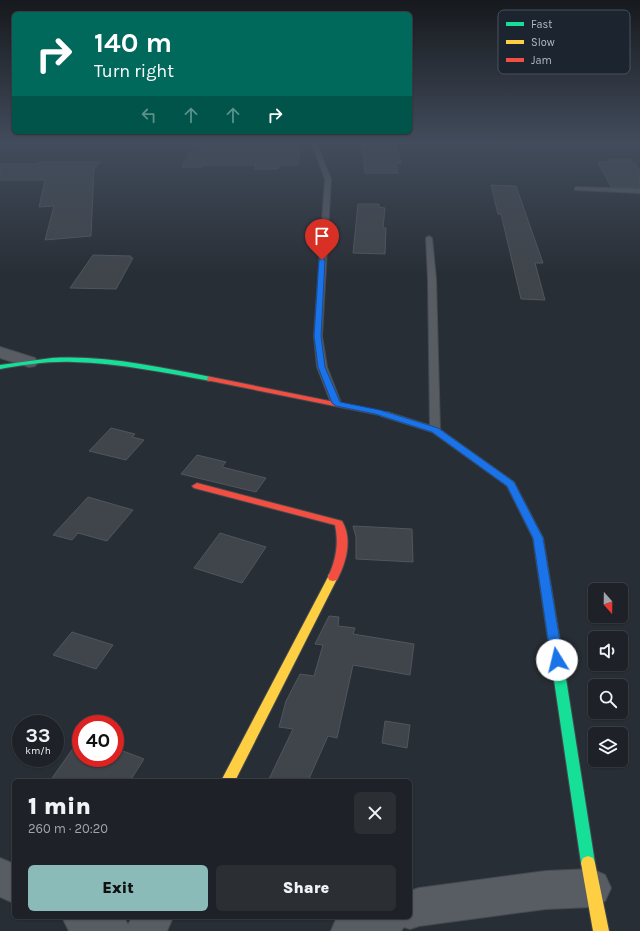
<!DOCTYPE html>
<html lang="en">
<head>
<meta charset="utf-8">
<style>
	body { margin:0; font-family:Karla,sans-serif; background:#2b2f34; color:#f1f3f6; height:100vh; display:flex; flex-direction:column; font-size:15px; white-space:nowrap }
	* { box-sizing:border-box; margin:0 }
	p { font-size:13px; color:#a1a4a8 }
	.icon { flex:none; width:22px; height:22px; fill:none; stroke:currentColor; stroke-width:2; stroke-linecap:round; stroke-linejoin:round }
	.map { position:relative; flex:1; overflow:hidden }
	.side { position:absolute; left:12px; top:779px; width:400px; height:140px; display:flex; flex-direction:column; background:#1e2228; border-radius:6px; box-shadow:0 1px 3px #0004,0 0 0 1px #3c3f45 }
	.side>* { flex:none }
	.top-card { position:absolute; left:12px; top:12px; width:400px; height:122px; border-radius:6px; box-shadow:0 1px 3px #0004,0 0 0 1px #3c3f45; background:#00695c; color:#fff; overflow:hidden }
	.needle { width:26px; rotate:160deg }
	.controls { position:absolute; left:588px; top:583px; display:grid; gap:8px }
	.controls a { display:grid; place-items:center; width:40px; height:40px; border-radius:6px; background:#1e2228; box-shadow:0 1px 3px #0004,0 0 0 1px #3c3f45; font-size:20px }
	.speed { position:absolute; left:12px; top:715px; display:flex; gap:8px; font-size:20px; font-weight:700; text-align:center }
	.speed>* { display:grid; place-content:center; width:52px; height:52px; border-radius:50%; background:#1e2228; box-shadow:0 1px 3px #0004,0 0 0 1px #3c3f45; line-height:1 }
	.speed small { font-size:10px; font-weight:400 }
	.speed .limit { border:6px solid #d22; background:#fff; color:#111 }
	.pin { position:absolute; display:grid; place-items:center; width:34px; height:34px; color:#fff; margin:-41px -17px; border-radius:50% 50% 50% 0; rotate:-45deg; box-shadow:0 0 4px #0007 }
	.pin .icon { rotate:45deg }
	.me { position:absolute; width:44px; margin:-22px; rotate:351deg; stroke-linejoin:round; filter:drop-shadow(0 0 3px #0008) }
	.turn { display:flex; align-items:center; gap:14px; height:84px; padding:0 16px; font-size:18px }
	.turn .icon { width:52px; height:52px; stroke-width:2.5 }
	.turn b { display:block; font-size:28px; line-height:34px }
	.lanes { display:flex; align-items:center; height:38px; padding:0 16px; background:#0003; justify-content:center; gap:20px; direction:ltr }
	.lanes .off { opacity:.35 }
	.round { display:grid; place-items:center; flex:none; width:42px; height:42px; border-radius:6px; background:#2b2f34 }
	.overview { display:flex; align-items:center; justify-content:space-between; height:68px; padding:0 16px }
	h1 { font-size:24px; font-weight:800; line-height:30px }
	.button { display:flex; gap:8px; margin-top:auto; padding:8px 16px }
	.button a { flex:1; height:46px; border-radius:6px; background:#8bbbb9; color:#111; font-size:16px; font-weight:800; line-height:46px; text-align:center }
	.button a+a { background:#2b2f34; color:#f1f3f6 }
	.map>svg:first-child { display:block }
</style>
</head>
<body>
<div class="map">
<svg width="640" height="931" viewBox="0 0 640 931">
	<rect width="100%" height="100%" fill="#282e35"/>
	<path fill="#40454b" stroke="#50565d" d="M202 144H224L300 145 298 165H279L278 169H255L256 165H203L202 167H182L189 152H201Z
		M362 144H396L401 163 396 164 398 173H365Z
		M609 160H630L632 163H635L640 171V188L611 187 598 162H611Z
		M40 162H100L94 169 91 236 45 240 54 206 39 207 45 180H0V164H37Z
		M491 185 516 186 543 263H535L545 300 521 299 501 214H498Z
		M358 204H379V207L385 208 383 228H386L385 254 353 253Z
		M93 255 131 256 130 258H133L116 289 70 288Z
		M111 428 135 434 132 437 144 440 126 460 89 451Z
		M197 455 226 462 222 467 266 478 256 492 181 474Z
		M88 497 133 510 107 541 78 533 72 540 53 535Z
		M353 526 412 529 413 562 356 559V537Z
		M220 533 266 547 242 583 194 568Z
		M329 616 339 617 338 626 355 628 353 634 414 644 410 675 353 665 337 738 328 736 308 781H268L293 729 279 727 286 701 300 674 314 676 323 645 315 644Z
		M72 632 113 645 96 669 53 655Z
		M385 721 410 725 407 748 382 743Z
		M81 737V758H115V748L144 759 130 781H50Z"/>
	<g fill="none" stroke-linecap="round" stroke-linejoin="round">
		<g stroke="#464a50" stroke-width="2">
			<path id="lane" d="M312 144H317L331 179 322 336 327 367 341 403 336 406 331 403 317 367 314 336 325 179Z
				M577 187 640 189V193L575 190V188Z
				M429 236 432 238 436 279 440 430 435 433 430 430 428 279 426 238Z"/>
		</g>
		<g stroke="#464a50" stroke-width="2">
			<path id="street" d="M0 347 35 358 38 362 35 366 29 367 0 358Z
				M0 858 14 864V903L0 897Z
				M592 869 605 875 611 888 605 901 592 907 546 909 419 926 410 929 404 927 401 931H331L337 917H410V891L419 888 546 871Z
				M62 917H124L128 925 132 917H173L167 931H69Z"/>
		</g>
		<g stroke="#464a50" stroke-width="2">
			<path id="fast" d="M52 358C105 355 159 367 211 377L215 379 211 381C166 373 119 363 73 362 48 361 24 365 0 369V365Z
				M556 648 560 650 562 653 595 863 593 868 588 870 583 868 581 863 550 653 552 650Z"/>
		</g>
		<g stroke="#464a50" stroke-width="2">
			<path id="slow" d="M381 412H387L438 428 514 482 543 538 562 653 560 656 556 658 552 656 550 653 533 538 507 486 432 432 381 416 380 414Z
				M333 573 337 574 338 577 235 781H221L328 577 329 574Z
				M588 856 593 858 595 863 609 931H593L581 863 583 858Z"/>
		</g>
		<g stroke="#464a50" stroke-width="2">
			<path id="jam" d="M208 377H211L384 412 388 414 384 416 211 381H208L207 379Z
				M197 483 342 521C353 539 346 563 337 580L333 581 329 580 328 577C336 560 339 544 335 525L194 488 192 486Z"/>
		</g>
		<use href="#lane" fill="#585c63" fill-rule="evenodd"/>
		<use href="#street" fill="#585c63" fill-rule="evenodd"/>
		<use href="#fast" fill="#16e098" fill-rule="evenodd"/>
		<use href="#slow" fill="#ffcf43" fill-rule="evenodd"/>
		<use href="#jam" fill="#f24e42" fill-rule="evenodd"/>
	</g>
	<linearGradient id="sky" x2="0" y2="1"><stop stop-color="#16191d"/><stop offset="0.52" stop-color="#424c5c"/><stop offset="1" stop-color="#424c5c" stop-opacity="0"/></linearGradient>
	<rect width="640" height="275" fill="url(#sky)"/>
	<path fill="#1a73e8" stroke="#114b97" d="M322 258 325 260 321 336 325 367 340 402 380 410 438 428 514 482 543 538 563 660 561 663 557 665 553 663 551 660 533 538 507 486 432 432 375 414 336 406 332 403 318 367 314 336 319 260Z"/>
	<rect x="498" y="10" width="132" height="64" rx="6" fill="#1c252f" stroke="#49525c" stroke-width="1"/>
	<rect x="506" y="22" width="18" height="4" fill="#16e098"/>
	<rect x="506" y="40" width="18" height="4" fill="#ffcf43"/>
	<rect x="506" y="58" width="18" height="4" fill="#f24e42"/>
	<g font-size="11" fill="#b2bbc6">
		<text x="531" y="28">Fast</text>
		<text x="531" y="46">Slow</text>
		<text x="531" y="64">Jam</text>
	</g>
</svg>
<div class="controls">
<a><svg class="needle" viewBox="-14 -14 28 28"><path d="M0-13l5 13h-10z" fill="#e53935"/><path d="M0 13l5-13h-10z" fill="#a1a4a8"/></svg></a>
<a><svg class="icon" aria-label="sound" viewBox="0 0 24 24"><path d="M4 9h4l5-4v14l-5-4H4zM17 9q2 3 0 6"/></svg></a>
<a><svg class="icon" aria-label="search" viewBox="0 0 24 24"><circle cx="10" cy="10" r="6"/><path d="M15 15l6 6"/></svg></a>
<a><svg class="icon" aria-label="layers" viewBox="0 0 24 24"><path d="M12 4l9 5-9 5-9-5zM3 14l9 5 9-5"/></svg></a>
</div>
<div class="speed"><div>33<small>km/h</small></div><div class="limit">40</div></div>
<div class="pin" style="left:322px;top:260px;background:#d93025"><svg class="icon" aria-label="arrive" viewBox="0 0 24 24"><path d="M6 21V4h12l-3 4 3 4H6"/></svg></div>
<svg class="me" style="left:557px;top:660px" viewBox="-20 -20 40 40"><circle r="19" fill="#fff"/><path d="M0-13L10 11 0 6-10 11z" fill="#1a73e8"/></svg>
<div class="top-card">
<div class="turn"><svg class="icon" aria-label="right" viewBox="0 0 24 24"><path d="M7 20v-9h11M14 6l5 5-5 5"/></svg><div><b>140 m</b>Turn right</div></div>
<div class="lanes"><svg class="icon off" aria-label="left" viewBox="0 0 24 24"><path d="M17 20v-9H6M10 6l-5 5 5 5"/></svg><svg class="icon off" aria-label="ahead" viewBox="0 0 24 24"><path d="M12 20V5M6 11l6-6 6 6"/></svg><svg class="icon off" aria-label="ahead" viewBox="0 0 24 24"><path d="M12 20V5M6 11l6-6 6 6"/></svg><svg class="icon" aria-label="right" viewBox="0 0 24 24"><path d="M7 20v-9h11M14 6l5 5-5 5"/></svg></div>
</div>
<section class="side">
<div class="overview"><div><h1>1 min</h1><p>260 m · 20:20</p></div><a class="round"><svg class="icon" aria-label="close" viewBox="0 0 24 24"><path d="M6 6l12 12M18 6L6 18"/></svg></a></div>
<div class="button"><a>Exit</a><a>Share</a></div>
</section>
</div>
</body>
</html>
